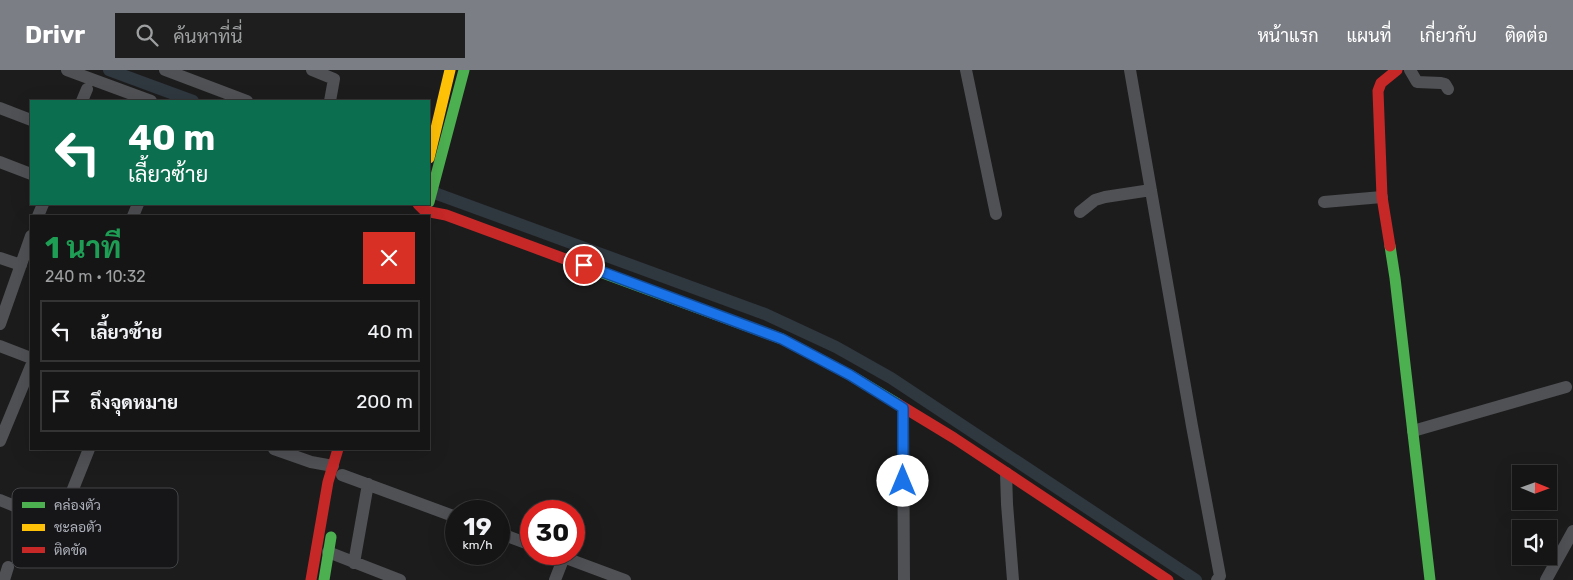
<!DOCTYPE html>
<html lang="th">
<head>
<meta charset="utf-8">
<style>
	body { margin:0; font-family:Rubik,Sarabun,sans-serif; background:#1e1e1e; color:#f1f3f6; height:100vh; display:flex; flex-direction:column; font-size:19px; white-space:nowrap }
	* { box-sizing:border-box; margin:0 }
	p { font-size:16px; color:#9d9fa0 }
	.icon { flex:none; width:28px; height:28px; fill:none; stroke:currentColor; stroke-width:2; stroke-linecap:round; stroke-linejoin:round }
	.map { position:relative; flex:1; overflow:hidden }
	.details { position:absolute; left:30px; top:145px; width:400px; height:235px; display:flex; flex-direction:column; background:#151515; border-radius:0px; box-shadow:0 5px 20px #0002,0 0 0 1px #343434 }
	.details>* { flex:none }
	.banner { position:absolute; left:30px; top:30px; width:400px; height:105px; border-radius:0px; box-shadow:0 5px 20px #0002,0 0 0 1px #343434; background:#0b6e4f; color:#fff; overflow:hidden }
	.needle { width:32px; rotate:91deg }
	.buttons { position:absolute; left:1512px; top:395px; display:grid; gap:10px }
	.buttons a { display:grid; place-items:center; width:45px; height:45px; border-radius:0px; background:#151515; box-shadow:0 5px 20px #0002,0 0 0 1px #343434; font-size:25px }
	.speed { position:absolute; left:445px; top:430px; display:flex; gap:10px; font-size:25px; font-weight:700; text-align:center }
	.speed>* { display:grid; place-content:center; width:65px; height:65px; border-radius:50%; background:#151515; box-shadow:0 5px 20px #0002,0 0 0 1px #343434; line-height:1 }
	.speed small { font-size:12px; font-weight:400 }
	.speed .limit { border:8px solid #d22; background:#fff; color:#111 }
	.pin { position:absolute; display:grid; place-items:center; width:42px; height:42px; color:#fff; margin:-21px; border:2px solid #fff; border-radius:50%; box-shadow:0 1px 5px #0007 }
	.me { position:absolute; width:55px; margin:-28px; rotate:0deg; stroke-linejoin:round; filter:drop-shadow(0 0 4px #0008) }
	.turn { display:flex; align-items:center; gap:18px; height:105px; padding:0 15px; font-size:22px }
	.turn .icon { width:65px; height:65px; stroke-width:2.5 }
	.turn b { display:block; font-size:35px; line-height:42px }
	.round { display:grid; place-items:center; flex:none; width:52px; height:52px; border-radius:0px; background:#1e1e1e }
	.head { display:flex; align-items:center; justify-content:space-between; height:85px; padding:0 15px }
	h1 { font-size:30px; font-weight:700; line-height:38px; color:#1e9e55 }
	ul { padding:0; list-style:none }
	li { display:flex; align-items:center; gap:15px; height:62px; margin:0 10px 8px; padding:0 5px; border:2px solid #343434; border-radius:0px }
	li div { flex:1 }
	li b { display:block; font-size:19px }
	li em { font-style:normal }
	header { display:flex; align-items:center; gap:30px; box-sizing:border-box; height:70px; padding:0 25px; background:#7b7e84; color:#fff }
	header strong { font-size:24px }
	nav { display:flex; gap:28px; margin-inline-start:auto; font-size:18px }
	.search { width:350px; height:45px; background:#1e1e1e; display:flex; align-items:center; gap:12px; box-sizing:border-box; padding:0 18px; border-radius:0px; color:#9d9fa0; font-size:19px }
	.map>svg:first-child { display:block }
</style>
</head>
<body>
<header>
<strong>Drivr</strong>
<div class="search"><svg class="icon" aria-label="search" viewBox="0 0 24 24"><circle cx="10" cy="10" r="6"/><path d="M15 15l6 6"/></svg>ค้นหาที่นี่</div>
<nav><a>หน้าแรก</a><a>แผนที่</a><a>เกี่ยวกับ</a><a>ติดต่อ</a></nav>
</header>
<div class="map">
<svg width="1573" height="510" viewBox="0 0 1573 510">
	<rect width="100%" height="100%" fill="#1c1c1c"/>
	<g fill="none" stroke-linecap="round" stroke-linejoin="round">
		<path stroke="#2f373f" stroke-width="12" d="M109 0 193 31
			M429 121 765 244 836 277 891 308 1196 510"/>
		<path stroke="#505155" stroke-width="12" d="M67 0 151 31
			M165 0 247 31
			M312 0 334 9 330 31
			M966 0 996 144
			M1130 0 1192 356 1220 506 1217 510
			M1410 0 1417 12 1441 13 1445 14 1448 19
			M82 31 87 19
			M0 38 31 50
			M0 92 31 104
			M1324 132 1382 127
			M1080 142 1095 130 1105 127 1151 120
			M38 146 43 134
			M133 146 138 134
			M0 188 21 195
			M0 254 31 166
			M0 276 31 288
			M903 338 904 510
			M1413 361 1566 317
			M0 371 31 296
			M274 379 311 392 333 396
			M1006 403 1007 434 1013 510
			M342 405 456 447
			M0 430 59 454 89 379
			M499 463 531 475
			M328 482 400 510
			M555 484 625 510
			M45 489 59 454
			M354 493 368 414
			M4 510 8 497
			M555 510 564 487
			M1546 510 1573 461"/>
		<path stroke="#4caf50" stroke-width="11" d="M429 132 464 0
			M1390 176 1395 208 1430 510
			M565 189 782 269 850 305 898 334
			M324 510 331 467"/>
		<path stroke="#ffc107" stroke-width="11" d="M429 88 450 0"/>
		<path stroke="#c62828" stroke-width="11" d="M418 134 425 141 446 145 565 189
			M1390 176 1382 127 1378 21 1381 13 1397 0
			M898 334 954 368 1168 510
			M311 510 328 412 338 379"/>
	</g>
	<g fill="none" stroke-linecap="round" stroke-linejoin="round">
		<g stroke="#114b97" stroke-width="12">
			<path id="route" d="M584 195 782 269 850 305 903 338V411"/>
		</g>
		<use href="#route" stroke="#1a73e8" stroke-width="9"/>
	</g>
	<rect x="12" y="418" width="166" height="80" rx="8" fill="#161618" stroke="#444549" stroke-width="1"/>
	<rect x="22" y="432" width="23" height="6" fill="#4caf50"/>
	<rect x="22" y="454" width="23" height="7" fill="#ffc107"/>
	<rect x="22" y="477" width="23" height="6" fill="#c62828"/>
	<g font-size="14" fill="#aeb2bc">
		<text x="54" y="440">คล่องตัว</text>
		<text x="54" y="462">ชะลอตัว</text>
		<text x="54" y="485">ติดขัด</text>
	</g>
</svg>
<div class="buttons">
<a><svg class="needle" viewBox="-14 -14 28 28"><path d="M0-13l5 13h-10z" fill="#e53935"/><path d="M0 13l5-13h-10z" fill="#9d9fa0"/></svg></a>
<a><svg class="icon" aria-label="sound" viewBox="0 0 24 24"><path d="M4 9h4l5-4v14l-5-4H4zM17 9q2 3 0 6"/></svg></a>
</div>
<div class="speed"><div>19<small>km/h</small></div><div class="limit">30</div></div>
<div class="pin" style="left:584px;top:195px;background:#d93025"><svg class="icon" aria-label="arrive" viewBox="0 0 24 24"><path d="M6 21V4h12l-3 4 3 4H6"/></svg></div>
<svg class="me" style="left:903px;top:411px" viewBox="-20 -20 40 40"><circle r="19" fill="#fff"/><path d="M0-13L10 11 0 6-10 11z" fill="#1a73e8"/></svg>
<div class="banner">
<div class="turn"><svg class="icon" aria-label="left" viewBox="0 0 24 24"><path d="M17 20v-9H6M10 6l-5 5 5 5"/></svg><div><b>40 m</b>เลี้ยวซ้าย</div></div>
</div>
<section class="details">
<div class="head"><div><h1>1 นาที</h1><p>240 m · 10:32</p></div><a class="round" style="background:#d93025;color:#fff"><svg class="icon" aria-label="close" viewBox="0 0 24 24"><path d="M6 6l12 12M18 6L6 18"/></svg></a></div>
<ul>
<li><svg class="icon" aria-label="left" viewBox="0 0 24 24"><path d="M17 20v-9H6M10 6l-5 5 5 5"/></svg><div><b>เลี้ยวซ้าย</b></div><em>40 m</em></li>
<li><svg class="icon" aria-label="arrive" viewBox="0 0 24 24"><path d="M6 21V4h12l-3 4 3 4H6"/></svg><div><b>ถึงจุดหมาย</b></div><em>200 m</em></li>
</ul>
</section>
</div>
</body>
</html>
